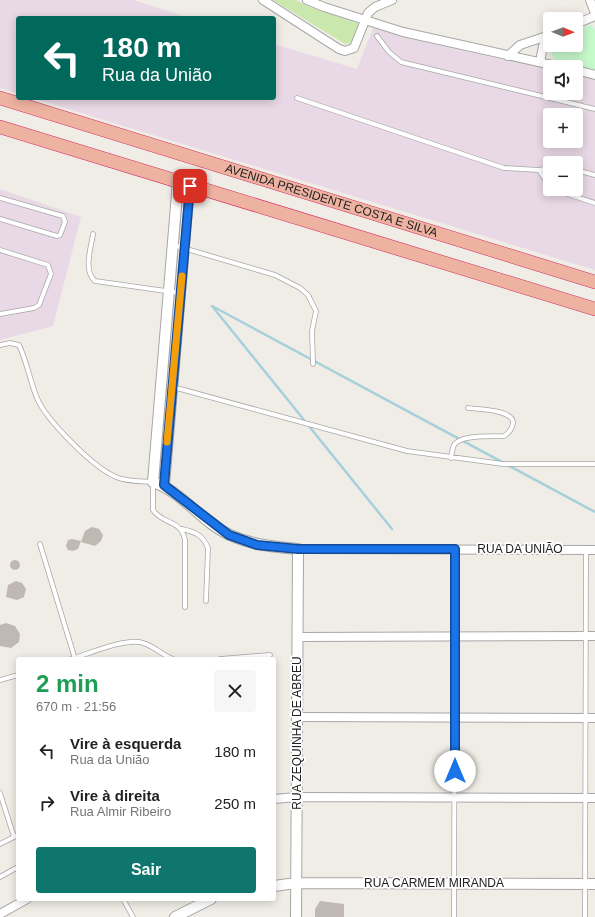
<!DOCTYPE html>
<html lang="pt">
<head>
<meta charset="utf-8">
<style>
	body { margin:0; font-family:Arial,sans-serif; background:#f6f6f6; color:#222; height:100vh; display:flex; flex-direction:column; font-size:15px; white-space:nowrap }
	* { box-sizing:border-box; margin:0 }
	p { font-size:13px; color:#767676 }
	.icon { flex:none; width:22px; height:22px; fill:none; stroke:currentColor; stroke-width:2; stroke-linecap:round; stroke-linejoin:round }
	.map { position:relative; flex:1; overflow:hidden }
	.sheet { position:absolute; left:16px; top:657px; width:260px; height:244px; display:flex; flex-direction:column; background:#fff; border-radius:4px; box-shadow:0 2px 10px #0003 }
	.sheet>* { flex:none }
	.top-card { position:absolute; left:16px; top:16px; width:260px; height:84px; border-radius:4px; box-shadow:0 2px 10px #0003; background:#00695c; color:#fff; overflow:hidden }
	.needle { width:26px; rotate:91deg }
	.buttons { position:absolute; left:543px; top:12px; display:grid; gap:8px }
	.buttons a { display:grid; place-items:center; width:40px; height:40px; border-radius:4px; background:#fff; box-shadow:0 2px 10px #0003; font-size:20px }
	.pin { position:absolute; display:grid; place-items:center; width:34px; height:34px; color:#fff; margin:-17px; border-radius:8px; box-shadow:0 2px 6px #0006 }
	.me { position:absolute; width:44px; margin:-22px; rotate:0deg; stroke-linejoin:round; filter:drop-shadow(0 0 3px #0008) }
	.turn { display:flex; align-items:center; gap:14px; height:84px; padding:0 20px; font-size:18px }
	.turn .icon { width:52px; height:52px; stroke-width:2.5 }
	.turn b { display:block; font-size:28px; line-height:34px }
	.round { display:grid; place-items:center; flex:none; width:42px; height:42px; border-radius:4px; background:#f6f6f6 }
	.head { display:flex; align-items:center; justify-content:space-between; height:68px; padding:0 20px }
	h1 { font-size:24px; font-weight:800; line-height:30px; color:#1e9e55 }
	.action { display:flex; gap:8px; margin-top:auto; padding:8px 20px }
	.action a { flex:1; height:46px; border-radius:4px; background:#0f766e; color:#fff; font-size:16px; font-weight:800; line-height:46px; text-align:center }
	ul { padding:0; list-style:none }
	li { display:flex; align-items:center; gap:12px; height:52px; padding:0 20px }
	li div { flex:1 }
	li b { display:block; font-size:15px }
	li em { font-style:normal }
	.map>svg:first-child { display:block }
</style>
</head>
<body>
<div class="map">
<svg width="595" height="917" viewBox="0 0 595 917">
	<rect width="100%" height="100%" fill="#f0ede6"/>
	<path fill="#e9d8e5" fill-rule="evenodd" d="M0 0H133L190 18H18V94L0 88Z
		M373 28 410 39 550 70V93H576V75L595 79V270L32 98H274V44L357 69ZM550 115H576V141H550ZM550 163H576V189H550Z
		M0 189 81 217 53 326 0 340Z"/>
	<path fill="#cae8ae" d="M273 0H296L315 9 360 24 351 43 345 44Z"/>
	<path fill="#c5f8ca" d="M591 25 595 30V70L558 61 553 58 550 45H576V30Z"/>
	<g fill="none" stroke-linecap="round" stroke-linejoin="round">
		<path stroke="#a8d0dc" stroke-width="2.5" d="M392 529 212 306 595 512"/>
	</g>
	<path fill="#c0b9b3" d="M92 527 99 529 103 535 101 541 95 546 81 542 85 531Z
		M72 539 81 541 78 549 73 551 68 550 66 546 68 540Z
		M10 565a5 5 0 1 1 10 0a5 5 0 1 1-10 0Z
		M16 581 22 583 26 589 24 597 17 600 6 597 8 585Z
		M6 623 15 626 20 634 19 642 11 648 0 646V625Z
		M320 901 344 904V917H315V909Z"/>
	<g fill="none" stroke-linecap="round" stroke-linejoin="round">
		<g stroke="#a7a7a7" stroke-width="5.5">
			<path id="service" d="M377 36 389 52 401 62 595 109
				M297 98 504 168 539 170 550 168
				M539 170 550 187
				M576 170 595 175
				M552 189 595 203
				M0 198 59 215 63 216 65 222 60 235 57 236 0 219
				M93 234C91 248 83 270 95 281L180 293
				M173 245 275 275 300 288 308 295 316 311 312 331 313 364
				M0 250 48 265 51 274 39 305 34 308 0 314
				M0 345 10 343 19 345C27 362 30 381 37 398 46 420 94 468 116 477 127 482 141 481 153 482V510C163 525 181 519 185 540V607
				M173 387 407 451 503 464H595
				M451 458C452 453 452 449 454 445 461 434 492 437 504 436 509 433 512 429 513 423 514 410 478 409 468 408
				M182 529C195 532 203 535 208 548L206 601
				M40 544 75 659
				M71 659C88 654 127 637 143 643 154 646 162 655 173 659
				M220 659 270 655
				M0 680 18 675
				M0 793 14 837
				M0 844 18 835
				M0 877 18 867
				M123 899 133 917
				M454 917 455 550
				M585 917 586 550"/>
		</g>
		<g stroke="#a7a7a7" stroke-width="10">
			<path id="minor" d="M263 0 339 49 345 51 354 48 368 13 375 7 392 0
				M307 0 324 7 403 32 561 67
				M590 0 595 13
				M576 24 595 16
				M508 56 520 45 550 35
				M540 62 543 46 548 36
				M576 70 595 75
				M298 549 595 550
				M298 637 595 636
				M297 717 595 718
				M274 799 297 797 595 798
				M0 914 27 899"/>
		</g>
		<g stroke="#a7a7a7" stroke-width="12">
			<path id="tertiary" d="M178 182 153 482C183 492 201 522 230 535 252 545 275 547 298 549L296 917
				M164 485 189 186
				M274 886 296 883 595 884
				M175 917 211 899"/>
		</g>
		<g stroke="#d52c64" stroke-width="14">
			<g id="trunk">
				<path id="s1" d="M0 98 595 282"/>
				<path d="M0 127 595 309"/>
			</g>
		</g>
		<use href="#service" stroke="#fff" stroke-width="4"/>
		<use href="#minor" stroke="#fff" stroke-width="8"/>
		<use href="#tertiary" stroke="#fff" stroke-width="10"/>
		<use href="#trunk" stroke="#eeb2a1" stroke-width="13"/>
	</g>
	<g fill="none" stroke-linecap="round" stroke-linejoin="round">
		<g stroke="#114b97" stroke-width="10">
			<path id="route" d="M190 186 164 485 229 535 257 545 298 549H455V771"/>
		</g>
		<use href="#route" stroke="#1a73e8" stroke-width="7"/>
		<path stroke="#f59e0b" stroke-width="7" d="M167 442 182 276"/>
	</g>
	<g text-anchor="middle" stroke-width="3.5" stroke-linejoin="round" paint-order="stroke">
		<g font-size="12" fill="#202020" stroke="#fff">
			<text dy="4" stroke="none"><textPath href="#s1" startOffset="347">AVENIDA PRESIDENTE COSTA E SILVA</textPath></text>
			<text x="520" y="553">RUA DA UNIÃO</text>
			<text transform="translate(297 733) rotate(-90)" y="4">RUA ZEQUINHA DE ABREU</text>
			<text x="434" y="887">RUA CARMEM MIRANDA</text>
		</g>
	</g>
</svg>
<div class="buttons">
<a><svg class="needle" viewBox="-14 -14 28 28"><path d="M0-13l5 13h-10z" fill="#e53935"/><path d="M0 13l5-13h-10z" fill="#767676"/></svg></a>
<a><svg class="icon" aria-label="sound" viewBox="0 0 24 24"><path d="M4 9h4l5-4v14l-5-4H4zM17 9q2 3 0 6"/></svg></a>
<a>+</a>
<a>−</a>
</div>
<div class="pin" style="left:190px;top:186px;background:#d93025"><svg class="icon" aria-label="arrive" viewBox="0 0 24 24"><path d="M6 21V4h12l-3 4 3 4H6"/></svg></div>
<svg class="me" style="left:455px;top:771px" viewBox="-20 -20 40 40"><circle r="19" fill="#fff"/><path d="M0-13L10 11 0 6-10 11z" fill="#1a73e8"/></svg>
<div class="top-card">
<div class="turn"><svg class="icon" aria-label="left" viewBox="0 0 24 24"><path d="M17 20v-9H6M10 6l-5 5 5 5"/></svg><div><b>180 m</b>Rua da União</div></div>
</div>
<section class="sheet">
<div class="head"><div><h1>2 min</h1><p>670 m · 21:56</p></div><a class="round"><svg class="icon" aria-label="close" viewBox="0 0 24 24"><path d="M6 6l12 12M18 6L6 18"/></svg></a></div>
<ul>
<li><svg class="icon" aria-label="left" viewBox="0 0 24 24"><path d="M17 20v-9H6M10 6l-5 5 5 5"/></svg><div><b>Vire à esquerda</b><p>Rua da União</p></div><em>180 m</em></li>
<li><svg class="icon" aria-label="right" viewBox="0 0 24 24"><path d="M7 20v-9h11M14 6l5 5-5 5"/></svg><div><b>Vire à direita</b><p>Rua Almir Ribeiro</p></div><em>250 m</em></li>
</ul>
<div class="action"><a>Sair</a></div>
</section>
</div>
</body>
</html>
